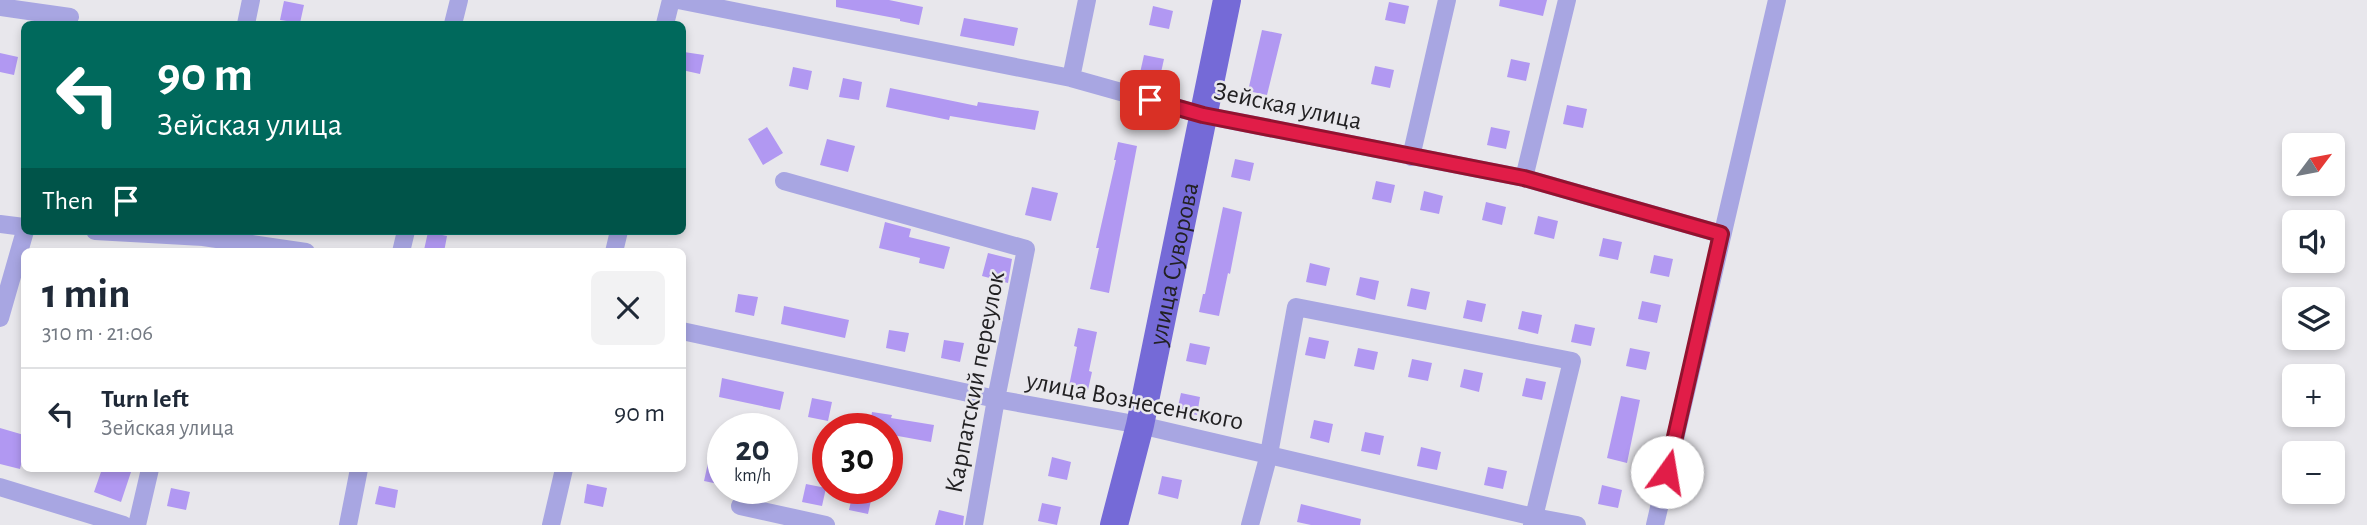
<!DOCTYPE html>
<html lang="en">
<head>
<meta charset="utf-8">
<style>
	body { margin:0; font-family:"Alegreya Sans",sans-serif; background:#f2f2f3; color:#1f2937; height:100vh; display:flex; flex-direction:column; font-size:26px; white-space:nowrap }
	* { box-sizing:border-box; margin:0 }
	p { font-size:23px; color:#747a83 }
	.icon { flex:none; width:38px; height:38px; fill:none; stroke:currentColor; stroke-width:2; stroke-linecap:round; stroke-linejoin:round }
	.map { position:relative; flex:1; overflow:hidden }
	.drawer { position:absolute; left:21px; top:248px; width:665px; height:224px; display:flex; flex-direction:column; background:#fff; border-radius:10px; box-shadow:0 4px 10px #0003 }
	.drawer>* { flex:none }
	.guide { position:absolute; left:21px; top:21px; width:665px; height:214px; border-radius:10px; box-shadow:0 4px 10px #0003; background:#00695c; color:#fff; overflow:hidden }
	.needle { width:46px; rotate:58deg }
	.buttons { position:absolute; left:2282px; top:133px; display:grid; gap:14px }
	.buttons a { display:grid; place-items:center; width:63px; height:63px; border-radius:10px; background:#fff; box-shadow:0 4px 10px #0003; font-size:35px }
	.speed { position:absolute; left:707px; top:413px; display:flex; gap:14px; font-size:35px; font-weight:700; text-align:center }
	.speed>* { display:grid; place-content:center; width:91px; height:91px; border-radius:50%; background:#fff; box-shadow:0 4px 10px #0003; line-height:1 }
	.speed small { font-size:18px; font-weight:400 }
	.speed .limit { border:10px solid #d22; background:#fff; color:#111 }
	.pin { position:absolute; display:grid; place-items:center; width:60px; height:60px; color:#fff; margin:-30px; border-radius:14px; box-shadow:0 4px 10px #0006 }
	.me { position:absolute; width:77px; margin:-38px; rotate:13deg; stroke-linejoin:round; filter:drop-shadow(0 0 5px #0008) }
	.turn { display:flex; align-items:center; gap:24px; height:147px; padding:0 21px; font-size:32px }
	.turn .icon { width:91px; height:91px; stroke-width:2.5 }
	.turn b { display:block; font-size:49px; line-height:60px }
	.then { display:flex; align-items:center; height:66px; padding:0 21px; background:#0003; gap:14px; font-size:26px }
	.round { display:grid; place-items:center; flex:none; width:74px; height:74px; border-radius:10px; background:#f2f2f3 }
	.summary { display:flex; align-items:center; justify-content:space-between; height:119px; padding:0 21px }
	h1 { font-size:42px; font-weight:700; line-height:52px }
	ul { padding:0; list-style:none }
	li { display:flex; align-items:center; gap:21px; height:91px; padding:0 21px; border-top:2px solid #e0e1e3 }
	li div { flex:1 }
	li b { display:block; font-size:26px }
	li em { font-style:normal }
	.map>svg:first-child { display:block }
</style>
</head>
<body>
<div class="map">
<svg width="2367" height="525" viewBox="0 0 2367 525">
	<rect width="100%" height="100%" fill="#e8e7ec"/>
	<path fill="#b198f2" d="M836 0H889L923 7 919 25 900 21V19L836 7Z
		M1500 0H1547L1543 16 1499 6Z
		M284 1 304 5 300 23 280 20Z
		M1389 2 1409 6 1405 24 1385 20Z
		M1153 6 1173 11 1169 29 1149 25Z
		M964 18 1018 28 1014 46 960 36Z
		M1262 30 1282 34 1267 95 1248 91Z
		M684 52 704 55 700 74 682 70Z
		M0 53 18 57 14 75 0 72Z
		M1144 55 1164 59 1160 77 1140 73Z
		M1511 59 1530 63 1526 81 1507 77Z
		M1375 66 1394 70 1390 88 1371 84Z
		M793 67 812 71 808 90 789 86Z
		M843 78 862 82 859 100 839 97Z
		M890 88 977 106 978 102 1039 111 1035 130 950 116 949 120 886 107Z
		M1567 105 1587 109 1583 128 1563 124Z
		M767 127 783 153 763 165 748 139Z
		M1491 127 1510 131 1506 149 1487 145Z
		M827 139 855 146 848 172 820 165Z
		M1118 142 1137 146 1109 293 1090 289 1099 248H1096L1116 160H1114Z
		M1235 159 1254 163 1250 181 1231 177Z
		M1376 181 1395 185 1391 203 1372 199Z
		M1032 187 1058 193 1051 221 1025 215Z
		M1424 191 1443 196 1439 214 1420 210Z
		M1486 202 1506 207 1502 225 1482 220Z
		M1223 207 1242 212 1230 274 1228 273 1219 316 1199 312 1203 294H1205Z
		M1538 216 1558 221 1554 239 1534 234Z
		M885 222 911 229 909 237 950 247 944 269 919 263 920 258 879 248Z
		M428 232 447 236 444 252 424 250Z
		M1603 238 1622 242 1618 260 1599 256Z
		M988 253 1012 259 1008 283 982 276Z
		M1654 255 1673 259 1669 277 1650 273Z
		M1310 263 1330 268 1326 286 1306 282Z
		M1360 277 1379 281 1375 300 1356 295Z
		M1411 288 1430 292 1426 310 1407 306Z
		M738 294 758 297 754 316 735 312Z
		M1467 300 1486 304 1482 322 1463 318Z
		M1642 301 1661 305 1657 323 1638 319Z
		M784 306 849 320 845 338 781 324Z
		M1522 311 1542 315 1538 334 1518 329Z
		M1575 324 1595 328 1591 346 1571 342Z
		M1078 328 1097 332 1089 371 1092 372 1088 390 1069 386 1077 347 1074 346Z
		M889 330 909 333 905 352 886 348Z
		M1309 337 1329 341 1325 359 1305 355Z
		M944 340 964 343 960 362 941 358Z
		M1190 343 1210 347 1206 365 1186 361Z
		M1358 348 1378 352 1374 370 1354 366Z
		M1630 348 1650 352 1646 370 1626 366Z
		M1412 359 1432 363 1428 381 1408 377Z
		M1464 369 1483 373 1479 392 1460 387Z
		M722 378 784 392 780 410 719 397Z
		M1526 378 1546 382 1542 400 1522 396Z
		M1181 393 1200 397 1197 415 1177 411Z
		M1621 396 1640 400 1627 463 1607 458Z
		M812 398 832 402 828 421 808 417Z
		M872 412 892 415 891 418 934 425 931 442 887 434V429H869Z
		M1314 420 1333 424 1329 443 1310 438Z
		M0 428 24 435V452L20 469 0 464Z
		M1365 432 1384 436 1380 455 1361 451Z
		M1421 447 1441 452 1437 470 1417 466Z
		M1052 457 1071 462 1067 480 1048 476Z
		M708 463 723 466V485L704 481Z
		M1488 467 1507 471 1503 489 1484 485Z
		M102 469H132L121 502 94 492Z
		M1162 476 1182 480 1178 499 1158 494Z
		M587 484 607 488 603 507 584 503Z
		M806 484 826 488 822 506 802 502Z
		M1602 485 1622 490 1618 508 1598 504Z
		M379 486 398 490 395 508 375 504Z
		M171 488 190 492 186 510 167 506Z
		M853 492 872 496 868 514 849 510Z
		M1042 503 1061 507 1057 525 1038 521Z
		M1301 504 1361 519 1360 525H1311L1297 522Z
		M939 510 964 516 963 525H935Z"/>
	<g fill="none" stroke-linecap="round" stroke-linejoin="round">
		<path stroke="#a8a6e2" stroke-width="18" d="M678 0 1071 78 1203 115 1524 178 1721 234
			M0 7 70 17
			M246 24 251 0
			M453 24 459 0
			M665 24 671 0
			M1071 78 1087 0
			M1411 157 1447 0
			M1524 178 1567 0
			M784 181 1026 249 996 399 974 525
			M0 224 24 227
			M95 231 203 237 306 252
			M401 252 406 231
			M614 252 619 231
			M0 318 25 231
			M682 331 996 399 1140 425 1534 517 1577 525
			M0 487 124 525
			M740 506 826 525
			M137 525 150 469
			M348 525 359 469
			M551 525 564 469
			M1250 525 1269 454 1296 307 1572 361 1532 525
			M1655 525 1777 0"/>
		<path stroke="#756ad7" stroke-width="28" id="s1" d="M1114 525 1140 425 1227 0"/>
	</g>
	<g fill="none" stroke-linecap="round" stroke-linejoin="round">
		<g stroke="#92132f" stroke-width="18">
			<path id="route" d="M1150 100 1203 115 1524 178 1721 234 1667 472"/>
		</g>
		<use href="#route" stroke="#e11d48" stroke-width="12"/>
	</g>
	<g text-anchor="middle" stroke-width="5" stroke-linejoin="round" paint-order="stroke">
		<g font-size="26" fill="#222123" stroke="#e8e7ec">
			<text transform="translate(1288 105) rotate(12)" y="9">Зейская улица</text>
			<text dy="9" stroke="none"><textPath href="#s1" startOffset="268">улица Суворова</textPath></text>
			<text transform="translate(974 382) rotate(-79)" y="9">Карпатский переулок</text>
			<text transform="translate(1135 400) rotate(11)" y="9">улица Вознесенского</text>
		</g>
	</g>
</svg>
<div class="buttons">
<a><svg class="needle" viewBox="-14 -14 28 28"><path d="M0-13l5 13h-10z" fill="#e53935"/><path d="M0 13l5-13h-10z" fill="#747a83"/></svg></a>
<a><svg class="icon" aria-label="sound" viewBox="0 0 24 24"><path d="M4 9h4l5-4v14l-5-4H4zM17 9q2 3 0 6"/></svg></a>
<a><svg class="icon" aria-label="layers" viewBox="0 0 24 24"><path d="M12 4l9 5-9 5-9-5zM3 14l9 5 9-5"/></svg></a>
<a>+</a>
<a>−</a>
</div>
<div class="speed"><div>20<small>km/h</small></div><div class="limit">30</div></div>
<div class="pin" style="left:1150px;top:100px;background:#d93025"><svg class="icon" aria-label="arrive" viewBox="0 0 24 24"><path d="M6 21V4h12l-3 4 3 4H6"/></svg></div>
<svg class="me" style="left:1667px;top:472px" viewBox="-20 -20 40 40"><circle r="19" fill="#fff"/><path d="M0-13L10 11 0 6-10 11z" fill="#e11d48"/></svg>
<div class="guide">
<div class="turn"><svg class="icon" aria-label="left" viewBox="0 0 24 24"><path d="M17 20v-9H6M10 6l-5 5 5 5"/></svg><div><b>90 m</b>Зейская улица</div></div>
<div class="then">Then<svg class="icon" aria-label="arrive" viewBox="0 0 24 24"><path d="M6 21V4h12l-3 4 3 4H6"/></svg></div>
</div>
<section class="drawer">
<div class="summary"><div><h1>1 min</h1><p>310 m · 21:06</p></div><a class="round"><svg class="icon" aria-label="close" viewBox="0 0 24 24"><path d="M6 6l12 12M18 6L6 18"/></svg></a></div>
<ul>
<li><svg class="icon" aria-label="left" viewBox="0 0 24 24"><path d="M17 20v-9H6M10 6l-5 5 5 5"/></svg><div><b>Turn left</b><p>Зейская улица</p></div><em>90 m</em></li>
</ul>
</section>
</div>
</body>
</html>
